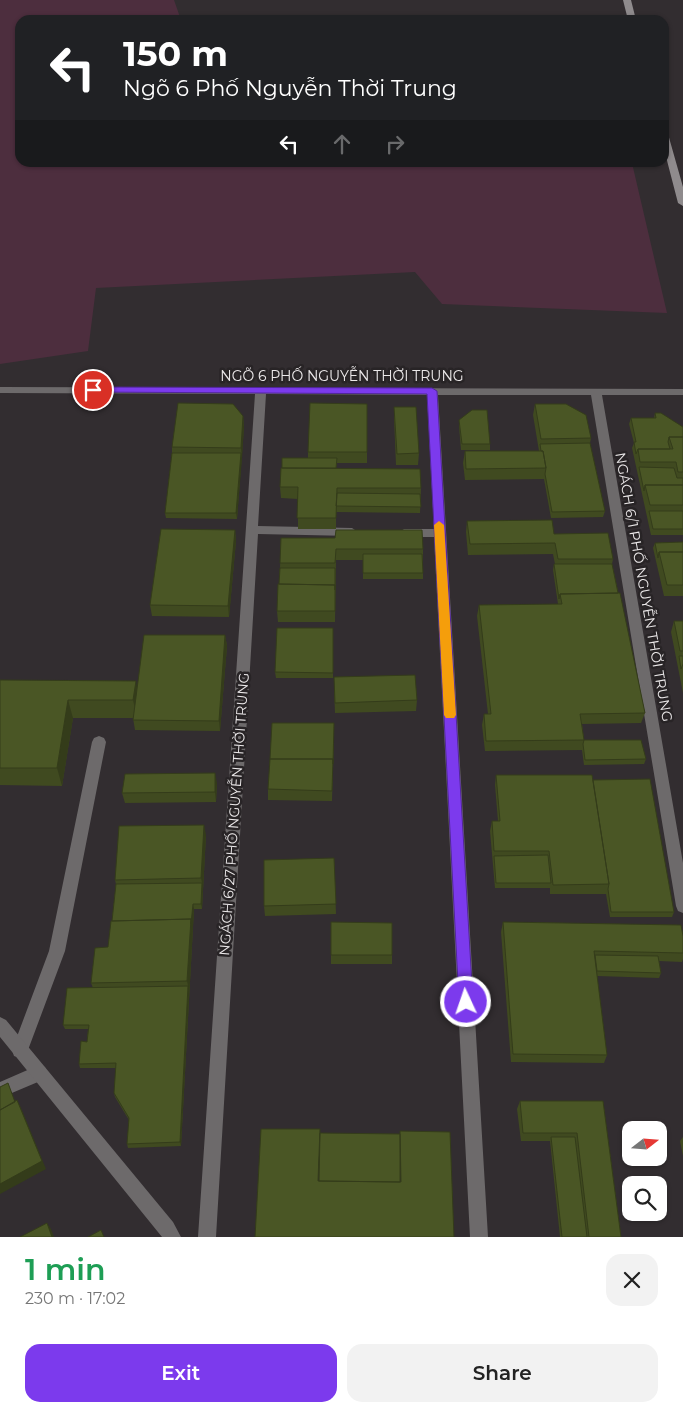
<!DOCTYPE html>
<html lang="en">
<head>
<meta charset="utf-8">
<style>
	body { margin:0; font-family:Montserrat,sans-serif; background:#f2f2f2; color:#222; height:100vh; display:flex; flex-direction:column; font-size:19px; white-space:nowrap }
	* { box-sizing:border-box; margin:0 }
	p { font-size:16px; color:#767676 }
	.icon { flex:none; width:28px; height:28px; fill:none; stroke:currentColor; stroke-width:2; stroke-linecap:round; stroke-linejoin:round }
	.map { position:relative; height:1237px; overflow:hidden }
	.sheet { display:flex; flex-direction:column; background:#fff; flex:1 }
	.sheet>* { flex:none }
	.banner { position:absolute; left:15px; top:15px; width:654px; height:152px; border-radius:15px; box-shadow:0 1px 4px #0004; background:#202124; color:#fff; overflow:hidden }
	.needle { width:32px; rotate:73deg }
	.tools { position:absolute; left:622px; top:1121px; display:grid; gap:10px }
	.tools a { display:grid; place-items:center; width:45px; height:45px; border-radius:10px; background:#fff; box-shadow:0 1px 4px #0004; font-size:25px }
	.pin { position:absolute; display:grid; place-items:center; width:42px; height:42px; color:#fff; margin:-21px; border:2px solid #fff; border-radius:50%; box-shadow:0 1px 5px #0007 }
	.me { position:absolute; width:55px; margin:-28px; rotate:357deg; stroke-linejoin:round; filter:drop-shadow(0 0 4px #0008) }
	.turn { display:flex; align-items:center; gap:18px; height:105px; padding:0 25px; font-size:22px }
	.turn .icon { width:65px; height:65px; stroke-width:2.5 }
	.turn b { display:block; font-size:35px; line-height:42px }
	.lanes { display:flex; align-items:center; height:48px; padding:0 25px; background:#0003; justify-content:center; gap:25px; direction:ltr }
	.lanes .off { opacity:.35 }
	.round { display:grid; place-items:center; flex:none; width:52px; height:52px; border-radius:15px; background:#f2f2f2 }
	.headline { display:flex; align-items:center; justify-content:space-between; height:85px; padding:0 25px }
	h1 { font-size:30px; font-weight:600; line-height:38px; color:#1e9e55 }
	.button { display:flex; gap:10px; margin-top:auto; padding:10px 25px }
	.button a { flex:1; height:58px; border-radius:15px; background:#7c3aed; color:#fff; font-size:20px; font-weight:600; line-height:58px; text-align:center }
	.button a+a { background:#f2f2f2; color:#222 }
	.map>svg:first-child { display:block }
</style>
</head>
<body>
<div class="map">
<svg width="683" height="1237" viewBox="0 0 683 1237">
	<rect width="100%" height="100%" fill="#322d30"/>
	<path fill="#4d2e3e" d="M0 0H174L181 20H20V162L632 163 667 313 442 304 415 272 96 288 88 351 0 364Z"/>
	<g fill="none" stroke-linecap="round" stroke-linejoin="round">
		<path fill="#6d6a6b" fill-rule="evenodd" d="M99 736 104 738 106 742 65 951 28 1050 26 1056 20 1058 14 1056 12 1050 49 951 92 742 94 738Z
			M39 1065 45 1067 47 1073 45 1079 0 1098V1082Z"/>
		<path fill="#6d6a6b" fill-rule="evenodd" d="M0 387 683 389V395H602L683 863V913L678 911 676 906 591 395H438L488 1237H470L434 537H404L398 533 404 529H434L427 395 266 394 258 526 352 528 358 532 352 536 258 534 216 1237H198L255 394 0 393Z
			M0 1017 6 1020 173 1222 181 1237H162L0 1037Z"/>
		<path fill="#8f8b8d" fill-rule="evenodd" d="M623 0H631L636 20H628Z
			M664 131 668 134 683 187V206L678 203 664 149Z"/>
	</g>
	<path fill="#404a20" d="M535 404 591 438 590 443 605 511 603 517 551 518 544 479 465 480 463 463 465 451H539L533 415Z
		M394 407 419 453 418 465H396L394 418Z
		M655 413 683 427V535H651L632 448 634 443 629 424 631 418H654Z
		M243 416 244 427 237 519 166 518 165 513 172 453V447Z
		M459 420 490 444V450H461L459 426Z
		M308 452H367V463H337L336 468 421 488 420 513 336 512V529H298V499L281 498 280 487 308 458Z
		M467 521 554 534 613 559 612 564 645 713 641 723 582 724 584 740 646 759 644 764 584 765 582 750 485 751 482 725 484 714H488L477 616 479 605 558 604 553 570 554 564H555L553 554 468 555 466 532Z
		M235 530 236 541 229 617 152 616 150 605Z
		M281 538 423 549V579H363V560H336L335 622H278L277 611 280 568Z
		M683 542V596H664L653 548 655 543Z
		M674 621H683V693L671 632Z
		M333 628V678H276L275 672Z
		M225 635 227 646 220 731 135 730 133 718H73L62 786 0 785V680L137 687Z
		M334 687 417 700 416 711 335 713Z
		M334 723 332 801 268 800V789Z
		M496 775 593 780 674 912 672 917H610L606 894H550V888H495L490 831 492 821H498L495 785Z
		M217 783 216 802 125 803 122 793Z
		M206 835 202 909H194L181 1146 128 1148 127 1144 129 1120 115 1097 114 1093 116 1068H80L79 1064 87 1042 88 1029H65L63 1025 93 988 91 983 108 947 112 921 116 884 115 880Z
		M334 858 336 914 265 916 264 906Z
		M331 922 392 955V964H331Z
		M503 922 683 936V959L682 962 659 961 661 973 659 978 597 976 607 1055 604 1063 511 1062 501 932Z
		M520 1101H603L621 1237H560L550 1141H521L517 1109Z
		M683 1137V1156L680 1141Z"/>
	<path fill="#343c1a" d="M243 416 244 427 242 459 241 448Z
		M241 453 242 459 237 519 236 513Z
		M235 530 236 541 229 617 228 606Z
		M225 635 227 646 220 731 219 721Z
		M136 681 139 699 137 718 133 700Z
		M68 700 73 718 62 786 57 768Z
		M215 773 217 783 216 802 215 792Z
		M204 825 206 835 202 909 201 904 202 883 201 878Z
		M193 904 194 909 181 1146 180 1142 188 986 187 981 191 919Z
		M17 1100 21 1108 46 1169 0 1194V1184Z
		M47 1223 51 1229 54 1237H52Z"/>
	<path fill="#4a5625" stroke="#343c1a" d="M178 403 233 404 243 416 241 448 172 447Z
		M310 403 367 404V452H308Z
		M535 404H566L586 415 591 438 541 439Z
		M394 407H416L419 453 397 454Z
		M472 410H487L490 444H462L459 420Z
		M655 413H661L683 427V437H669L668 442 670 449H638L636 454 634 442H636L631 418H656Z
		M669 437H683V472H678L676 462H640L638 449H673Z
		M590 443 605 511 552 512 545 474 546 468 543 451H541L540 444Z
		M465 451H543L546 468 466 469Z
		M172 453H241L236 513H165Z
		M282 458H337L336 468H282Z
		M639 467 674 468 677 478H683V485H645L644 491Z
		M281 468 420 469 421 488H337L336 518H297L298 487H280Z
		M645 485H683V505H650Z
		M337 493 420 494 421 507 336 506Z
		M649 511H683V529H653Z
		M552 520 554 534 608 533 613 559H558L555 543 470 544 467 521Z
		M161 529 235 530 228 606 150 605Z
		M336 530H422L423 549H336L335 563H280L281 538H335Z
		M683 542V552H659L658 558 655 543Z
		M659 552H683V585H667Z
		M363 554H422L423 573H363Z
		M554 564H612L618 593 560 594 559 599Z
		M280 568H335V590V585L279 584Z
		M278 584 335 585V611H277Z
		M620 593 645 713 580 714 584 740 486 741 484 714H491L479 605 562 604 560 594Z
		M674 621H683V651H680Z
		M277 628H333V673L275 672Z
		M144 635H225L219 721 133 720Z
		M679 656H683V664L681 669Z
		M415 675 417 700 335 703 334 677Z
		M0 680 136 681 133 700H68L57 768H0Z
		M272 723H334L333 764V759H270Z
		M584 740H641L646 759 585 760 583 744Z
		M270 759H333L332 791 268 789Z
		M215 773V792L122 793 125 774Z
		M496 775H592L609 884 553 885 549 851H494L492 821H500Z
		M650 779 674 912H611L608 889 609 884 593 780Z
		M204 825 201 878 115 880 119 826Z
		M548 855 551 883H496L494 856Z
		M334 858 336 904 264 906V860Z
		M202 883 201 904H193L191 924V919L112 921 116 884Z
		M191 919 187 981 91 983 95 948 108 947 111 921Z
		M331 922 392 923V955H331Z
		M503 922 681 925 683 936V953L594 951 607 1055 513 1054Z
		M595 955 658 956 661 973 597 971Z
		M188 986 180 1142 127 1144 129 1118 114 1093 116 1063 79 1064 81 1041 87 1042 89 1025H63L67 988Z
		M8 1083 15 1102 0 1110V1087Z
		M17 1100 42 1161 0 1184V1110Z
		M520 1101H603L621 1237H589L577 1133H523Z
		M261 1129H320L318 1181 401 1182 400 1131 450 1132 454 1237H255Z
		M320 1133 400 1134V1182L319 1181Z
		M551 1137H575L587 1237H562Z
		M47 1223 52 1237H20Z
		M101 1230 104 1237H88Z"/>
	<path fill="#7c3aed" stroke="#51269a" d="M93 387 432 388 437 391 473 1002 471 1007 466 1009 461 1007 459 1002 427 394 90 392V388Z"/>
	<path fill="#f59e0b" d="M439 521 444 525 456 715 454 718H446L444 715 434 525Z"/>
	<g text-anchor="middle" stroke-width="5" stroke-linejoin="round" paint-order="stroke">
		<g font-size="14" fill="#ece9ea" stroke="#282426">
			<text x="342" y="381">NGÕ 6 PHỐ NGUYỄN THỜI TRUNG</text>
			<text transform="translate(644 587) rotate(80)" y="5">NGÁCH 6/1 PHỐ NGUYỄN THỜI TRUNG</text>
			<text transform="translate(234 814) rotate(-86)" y="5">NGÁCH 6/27 PHỐ NGUYỄN THỜI TRUNG</text>
		</g>
	</g>
</svg>
<div class="tools">
<a><svg class="needle" viewBox="-14 -14 28 28"><path d="M0-13l5 13h-10z" fill="#e53935"/><path d="M0 13l5-13h-10z" fill="#767676"/></svg></a>
<a><svg class="icon" aria-label="search" viewBox="0 0 24 24"><circle cx="10" cy="10" r="6"/><path d="M15 15l6 6"/></svg></a>
</div>
<div class="pin" style="left:93px;top:390px;background:#d93025"><svg class="icon" aria-label="arrive" viewBox="0 0 24 24"><path d="M6 21V4h12l-3 4 3 4H6"/></svg></div>
<svg class="me" style="left:466px;top:1002px" viewBox="-20 -20 40 40"><circle r="17" fill="#7c3aed" stroke="#fff" stroke-width="3"/><path d="M0-11L8 9 0 5-8 9z" fill="#fff"/></svg>
<div class="banner">
<div class="turn"><svg class="icon" aria-label="left" viewBox="0 0 24 24"><path d="M17 20v-9H6M10 6l-5 5 5 5"/></svg><div><b>150 m</b>Ngõ 6 Phố Nguyễn Thời Trung</div></div>
<div class="lanes"><svg class="icon" aria-label="left" viewBox="0 0 24 24"><path d="M17 20v-9H6M10 6l-5 5 5 5"/></svg><svg class="icon off" aria-label="ahead" viewBox="0 0 24 24"><path d="M12 20V5M6 11l6-6 6 6"/></svg><svg class="icon off" aria-label="right" viewBox="0 0 24 24"><path d="M7 20v-9h11M14 6l5 5-5 5"/></svg></div>
</div>
</div>
<section class="sheet">
<div class="headline"><div><h1>1 min</h1><p>230 m · 17:02</p></div><a class="round"><svg class="icon" aria-label="close" viewBox="0 0 24 24"><path d="M6 6l12 12M18 6L6 18"/></svg></a></div>
<div class="button"><a>Exit</a><a>Share</a></div>
</section>
</body>
</html>
